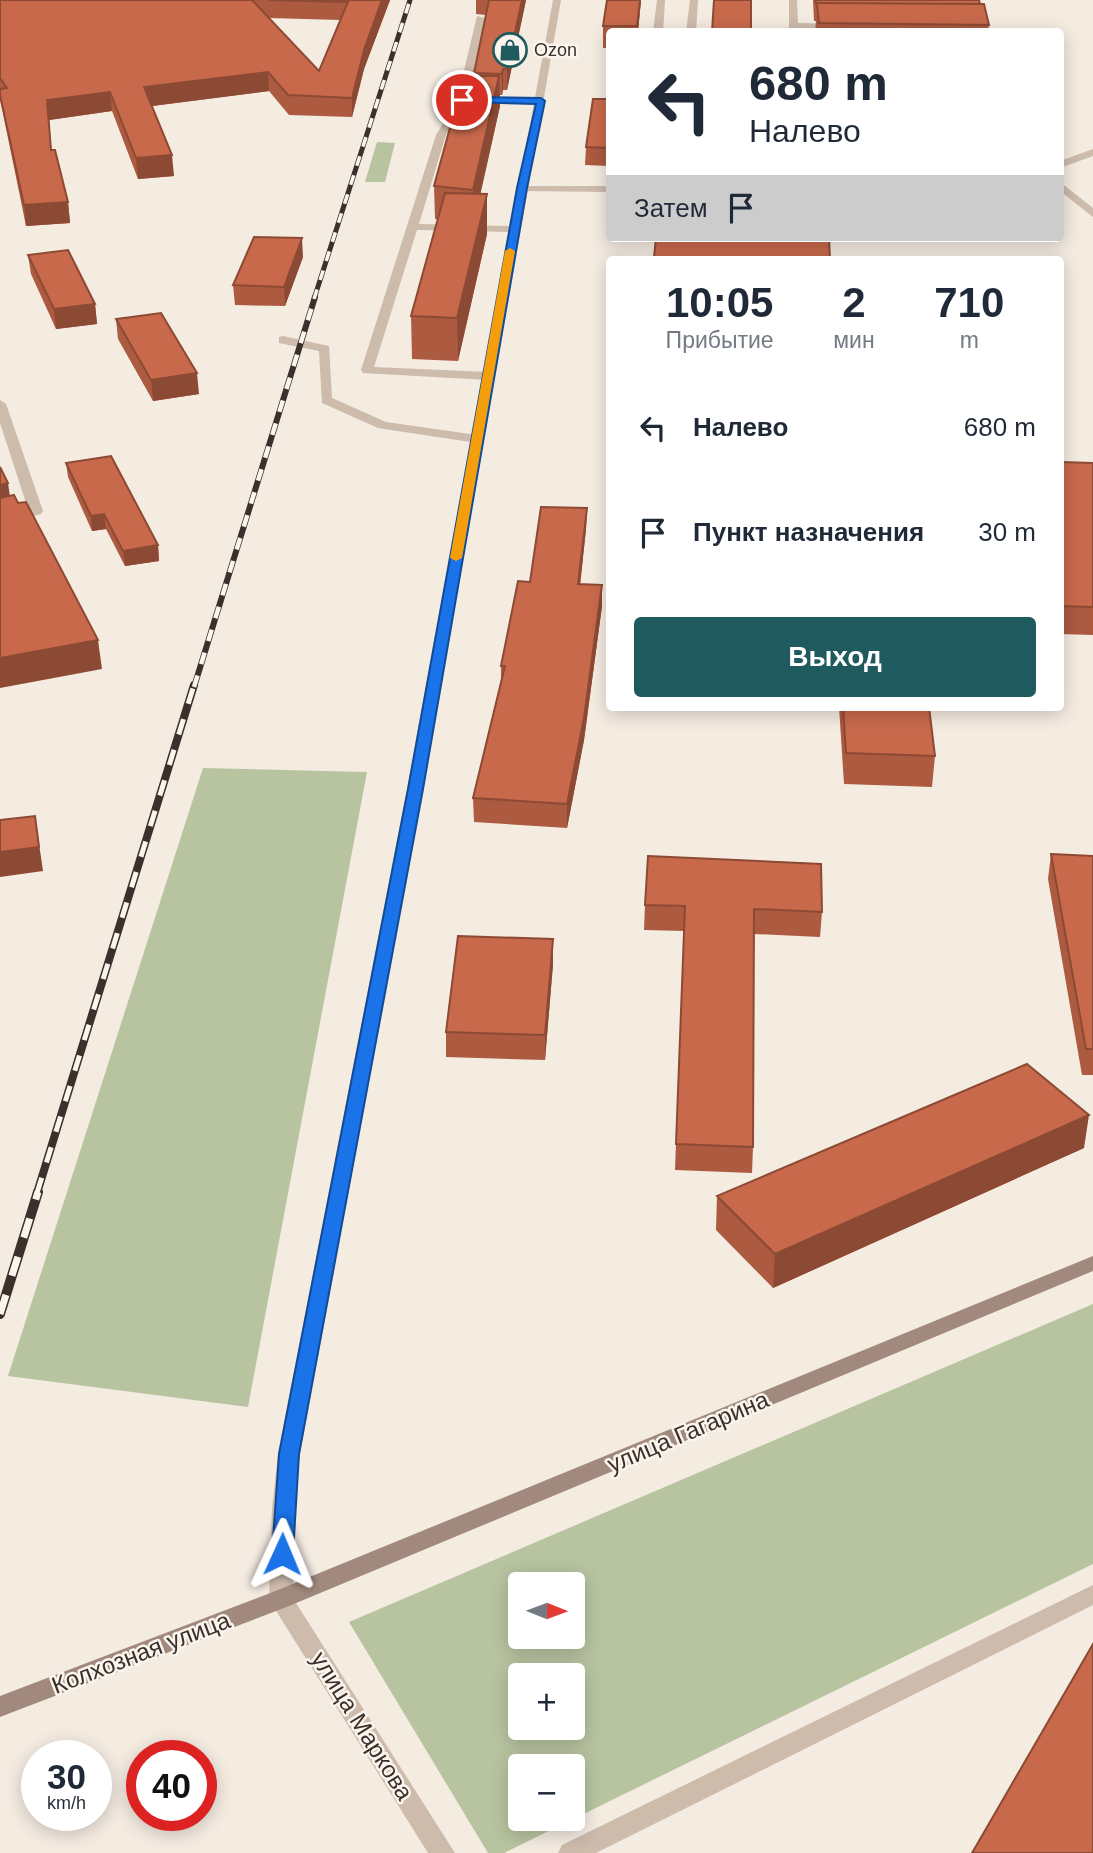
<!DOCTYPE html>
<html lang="ru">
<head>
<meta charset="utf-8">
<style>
	body { margin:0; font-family:Arial,sans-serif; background:#f6f6f7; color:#1f2937; height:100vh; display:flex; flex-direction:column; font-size:26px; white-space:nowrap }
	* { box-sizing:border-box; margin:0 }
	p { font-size:23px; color:#747a83 }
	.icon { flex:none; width:38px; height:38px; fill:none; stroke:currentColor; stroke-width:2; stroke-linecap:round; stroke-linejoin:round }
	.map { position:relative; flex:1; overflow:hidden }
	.details { position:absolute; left:606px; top:256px; width:458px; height:455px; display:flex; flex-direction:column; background:#fff; border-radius:7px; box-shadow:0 4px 18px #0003 }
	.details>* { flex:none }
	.banner { position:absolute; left:606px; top:28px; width:458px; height:214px; border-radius:7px; box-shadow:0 4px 18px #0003; background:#fff; color:#1f2937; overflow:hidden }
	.needle { width:46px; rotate:91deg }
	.tools { position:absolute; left:508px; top:1572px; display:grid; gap:14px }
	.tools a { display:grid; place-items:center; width:77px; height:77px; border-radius:7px; background:#fff; box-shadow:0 4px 18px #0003; font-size:35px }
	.speed { position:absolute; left:21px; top:1740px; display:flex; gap:14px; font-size:35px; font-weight:700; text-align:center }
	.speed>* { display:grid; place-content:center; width:91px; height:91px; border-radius:50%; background:#fff; box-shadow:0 4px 18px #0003; line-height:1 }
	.speed small { font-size:18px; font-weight:400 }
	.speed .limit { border:10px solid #d22; background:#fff; color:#111 }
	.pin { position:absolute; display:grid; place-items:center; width:60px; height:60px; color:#fff; margin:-30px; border:4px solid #fff; border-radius:50%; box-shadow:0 2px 7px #0007 }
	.me { position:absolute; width:77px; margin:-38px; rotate:1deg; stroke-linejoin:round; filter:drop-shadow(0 0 5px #0008) }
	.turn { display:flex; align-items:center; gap:24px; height:147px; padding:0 28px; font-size:32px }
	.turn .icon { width:91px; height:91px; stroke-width:2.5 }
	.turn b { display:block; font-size:49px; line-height:60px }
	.then { display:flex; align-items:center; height:66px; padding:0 28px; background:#0003; gap:14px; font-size:26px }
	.eta { display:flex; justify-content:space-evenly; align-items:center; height:119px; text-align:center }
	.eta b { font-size:42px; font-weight:700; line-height:49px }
	.primary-button { display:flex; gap:14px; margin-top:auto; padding:14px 28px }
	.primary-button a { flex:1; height:80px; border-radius:7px; background:#1f5a5e; color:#fff; font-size:28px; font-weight:700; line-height:80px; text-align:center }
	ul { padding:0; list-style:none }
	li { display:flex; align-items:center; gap:21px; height:105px; padding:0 28px }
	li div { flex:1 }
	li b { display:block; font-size:26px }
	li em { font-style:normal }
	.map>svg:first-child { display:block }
</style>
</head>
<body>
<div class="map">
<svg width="1093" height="1853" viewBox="0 0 1093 1853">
	<rect width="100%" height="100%" fill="#f4ebe1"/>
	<path fill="#b8c4a0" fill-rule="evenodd" d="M377 142 395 143 385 182H365Z
		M203 768 367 772 248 1407 8 1376Z
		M1093 1304V1564L504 1853H488L349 1622ZM520 1584H572V1636H520ZM520 1675H572V1727H520ZM520 1766H572V1818H520Z"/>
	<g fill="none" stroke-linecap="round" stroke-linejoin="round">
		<path fill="#cdbbac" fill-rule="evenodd" d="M657 0H665L663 32H653Z
			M690 0H698L696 32H686Z
			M789 0H797L798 23 839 24 844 27 839 30 799 29V32H789Z
			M477 16 485 18 468 97 541 98 546 101 541 104 465 103 446 135 419 224 514 226 520 229 514 232 417 230 374 367 488 372 494 376 488 380 363 373 361 370 436 135 457 100Z
			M518 186H609V192L522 191 518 190Z
			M283 336 329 346 332 398 386 422 477 435 484 439 477 443 378 428 322 403 319 351 279 343V337Z
			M0 400 6 404 43 511 41 514 0 524V516L28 509 0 423Z"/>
		<path fill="#cdbbac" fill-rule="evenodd" d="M1093 149V156L1060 168V161Z
			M1060 182 1093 208V217L1060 191Z
			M1093 1585V1605L596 1853H558L562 1845Z
			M281 1590 289 1592 455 1853H428L273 1606 269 1599 273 1592Z"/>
		<path fill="#cdbbac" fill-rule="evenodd" d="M553 0H561L423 789 300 1454 294 1509 293 1599 289 1606 281 1608 273 1606 269 1599 272 1509 278 1454 407 789Z"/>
		<path fill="#a18a7d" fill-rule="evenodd" d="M1093 1256V1271L289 1606 0 1717V1696L273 1592Z"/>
		<g stroke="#3b302b" stroke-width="5">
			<path id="rail-far3" d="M314 299 410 0"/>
		</g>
		<g stroke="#3b302b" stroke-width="6">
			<path id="rail-far2" d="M194 687 315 297"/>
		</g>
		<g stroke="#3b302b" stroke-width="8">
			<path id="rail-far1" d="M37 1193 194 685"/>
		</g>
		<g stroke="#3b302b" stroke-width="10">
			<path id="rail" d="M0 1314 38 1192"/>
		</g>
		<use href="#rail-far3" stroke="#fbf5ee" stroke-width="3.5" stroke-dasharray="10" stroke-linecap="butt"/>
		<use href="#rail-far2" stroke="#fbf5ee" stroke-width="4.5" stroke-dasharray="12" stroke-linecap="butt"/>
		<use href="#rail-far1" stroke="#fbf5ee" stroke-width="5" stroke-dasharray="16" stroke-linecap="butt"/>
		<use href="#rail" stroke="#fbf5ee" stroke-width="7" stroke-dasharray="20" stroke-linecap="butt"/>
	</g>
	<path fill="#ac5a40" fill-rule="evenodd" d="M0 0H390L364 69 352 117 289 115 269 91 151 106 174 176 138 179 112 111 49 120 51 150 68 202 70 223 26 226 0 99ZM269 18 340 20 319 71Z
		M476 0H526L507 90H503L502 95H500V106L480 194 487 234 458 361 412 359 411 316 438 219H435L434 186 474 76 486 15 476 14Z
		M607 0H641L638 32H609V48H603V26Z
		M813 0H979L989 25 988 32H815L816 21H814Z
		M609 99V166L585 165 586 147Z
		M656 238 830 259H654Z
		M28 255 95 304 97 324 56 329 31 274Z
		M303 257 285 306 235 305 233 285Z
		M116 319 199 394 153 401 118 339Z
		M1060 462 1093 463V635L1060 634Z
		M66 463 158 545 159 561 125 566 106 529 92 531 68 477Z
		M587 508 586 529 580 584 602 585V606L584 740 567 828 474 822 473 798 501 682V666L530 582Z
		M839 707H929L935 756 932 787 844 784Z
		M1051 854 1093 856V1075H1082L1048 879Z
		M645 905 822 912 820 937 754 934 753 1147 752 1173 675 1170 684 931 644 930Z
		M553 939V964L545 1060 446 1057V1032Z
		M1084 1148 773 1288 716 1230 717 1196Z"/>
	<path fill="#8c4a34" d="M382 0H390L364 69 352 117V98L364 50Z
		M522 0H526L507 90V69Z
		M640 0H641L638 32H637Z
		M503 69V90L502 95V74Z
		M268 72 269 91 145 107 144 87Z
		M499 76 500 106 474 223 473 190Z
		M110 92 112 111 49 120 53 171 47 100Z
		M172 155 174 176 138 179 136 158Z
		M487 194V234L458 361 457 318Z
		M68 202 70 223 26 226 24 205Z
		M302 238 303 257 285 306 284 287Z
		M95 304 97 324 56 329 54 309Z
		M197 373 199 394 153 401 151 380Z
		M8 483 12 510 0 514V485Z
		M587 508 586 529 578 605V584Z
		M104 514 106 529 92 531 91 516Z
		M158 545 159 561 125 566 123 551Z
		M602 585V606L584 740 567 828V804Z
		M98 640 102 669 0 688V658Z
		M35 816 43 871 0 877V852Z
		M553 939V964L545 1060V1035Z
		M1089 1115 1084 1148 773 1288 775 1254Z"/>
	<path fill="#c8694b" stroke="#8c4a34" stroke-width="2" d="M0 0H252L319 71 348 2 269 0H382L364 50 352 98 288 95 268 72 144 87 172 155 136 158 110 92 47 100 51 150H55L68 202 24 205 0 95V89L7 88 0 78Z
		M489 0H522L507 69H503L502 74 474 73Z
		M607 0H640L637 26H603Z
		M714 0H751V32H712Z
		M815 0H979L980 4 816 3Z
		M817 3 984 4 989 25 819 23Z
		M471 76H499L473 190 434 186 459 95H467Z
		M593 99H609V148L586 147Z
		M445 193 487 194 457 318 411 316Z
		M254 237 302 238 284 287 233 285Z
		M656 238H829L830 259H761L654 257Z
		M68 250 95 304 54 309 28 255Z
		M161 313 197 373 151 380 116 319Z
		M111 456 158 545 123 551 104 514 91 516 66 463Z
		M1060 462 1093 463V607L1060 606Z
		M0 467 8 483 0 485Z
		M14 495 18 503 26 502 98 640 0 658V498Z
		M541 507 587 508 578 584 602 585 584 718 567 804 473 798 505 666H501L518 581 530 582Z
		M843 707H929L935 756 846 753Z
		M35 816 39 847 0 852V820Z
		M1051 854 1093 856V1049H1086Z
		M648 856 821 864 822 912 754 909 753 1147 676 1144 685 906 645 905Z
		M458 936 553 939 545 1035 446 1032Z
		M1027 1064 1089 1115 775 1254 717 1196Z
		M1093 1644V1853H972Z"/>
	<path fill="#1a73e8" stroke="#114b97" stroke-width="2" d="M462 97 541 98 545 101 527 188 423 789 299 1454 293 1554 290 1560 282 1562 275 1560 272 1554 279 1454 408 789 517 188 536 104 459 102V98Z"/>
	<path fill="#f59e0b" d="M510 248 515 251 462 558 456 561 450 558 505 251Z"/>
	<defs>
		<g id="shop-ring" transform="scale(1.75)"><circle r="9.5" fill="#fbf5ee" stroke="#1f5a5e" stroke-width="1.5"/><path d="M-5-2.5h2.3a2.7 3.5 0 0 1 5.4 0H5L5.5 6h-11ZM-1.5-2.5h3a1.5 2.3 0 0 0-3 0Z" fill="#1f5a5e"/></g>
	</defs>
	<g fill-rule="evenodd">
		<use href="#shop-ring" x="510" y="50"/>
	</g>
	<g text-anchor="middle" stroke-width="5" stroke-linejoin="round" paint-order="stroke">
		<g font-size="18" fill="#3b302b" stroke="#fbf5ee" text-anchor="start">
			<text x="534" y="56">Ozon</text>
		</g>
		<g font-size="24" fill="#3b302b" stroke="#fbf5ee">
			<text transform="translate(688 1432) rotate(-23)" y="8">улица Гагарина</text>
			<text transform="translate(141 1653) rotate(-21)" y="8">Колхозная улица</text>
			<text transform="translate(362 1726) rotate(58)" y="8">улица Маркова</text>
		</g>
	</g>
</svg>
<div class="tools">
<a><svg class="needle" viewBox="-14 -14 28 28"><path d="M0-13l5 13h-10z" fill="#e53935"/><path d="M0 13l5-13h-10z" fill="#747a83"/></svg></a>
<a>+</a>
<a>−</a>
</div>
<div class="speed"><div>30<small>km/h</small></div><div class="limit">40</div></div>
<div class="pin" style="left:462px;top:100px;background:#d93025"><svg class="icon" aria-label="arrive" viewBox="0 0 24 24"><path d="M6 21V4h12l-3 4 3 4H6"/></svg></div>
<svg class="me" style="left:282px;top:1554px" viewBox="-20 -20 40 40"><path d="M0-17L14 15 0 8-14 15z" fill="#1a73e8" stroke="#fff" stroke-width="4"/></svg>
<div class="banner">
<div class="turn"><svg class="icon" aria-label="left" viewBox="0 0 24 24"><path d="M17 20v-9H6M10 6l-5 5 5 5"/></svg><div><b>680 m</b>Налево</div></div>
<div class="then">Затем<svg class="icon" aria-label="arrive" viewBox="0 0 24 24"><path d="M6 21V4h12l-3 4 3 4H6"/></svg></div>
</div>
<section class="details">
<div class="eta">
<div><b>10:05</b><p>Прибытие</p></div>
<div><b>2</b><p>мин</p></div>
<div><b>710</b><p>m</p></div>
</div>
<ul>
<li><svg class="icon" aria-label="left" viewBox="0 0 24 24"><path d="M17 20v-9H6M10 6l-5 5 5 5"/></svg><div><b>Налево</b></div><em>680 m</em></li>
<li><svg class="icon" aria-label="arrive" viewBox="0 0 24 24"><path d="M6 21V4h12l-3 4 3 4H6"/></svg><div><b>Пункт назначения</b></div><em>30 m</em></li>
</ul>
<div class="primary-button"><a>Выход</a></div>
</section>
</div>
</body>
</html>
